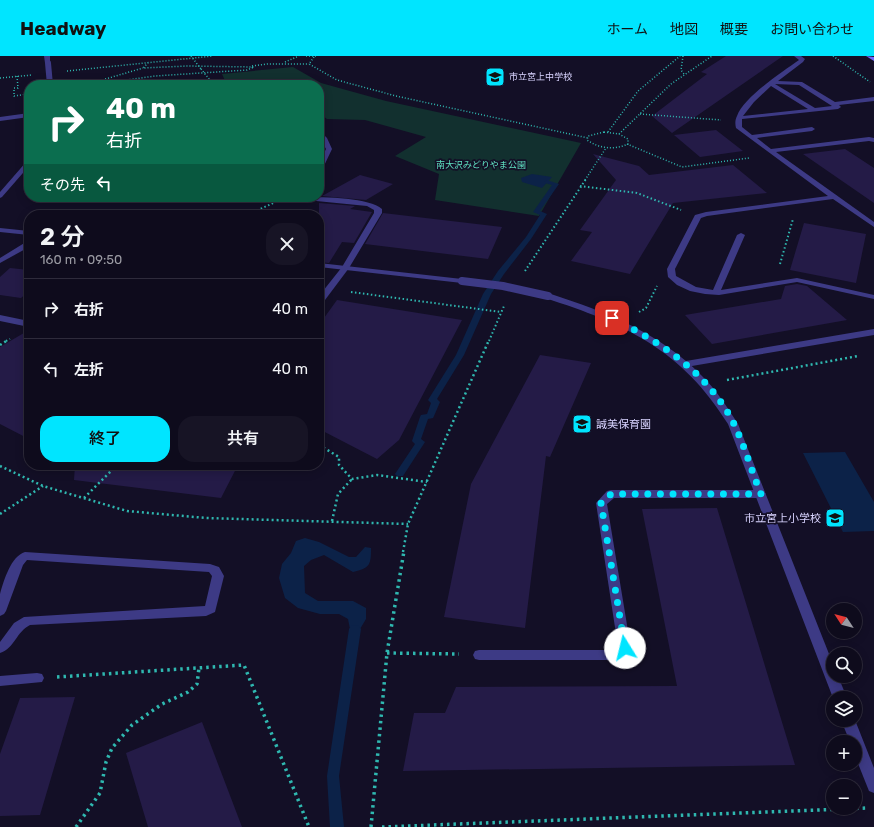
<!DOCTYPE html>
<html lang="ja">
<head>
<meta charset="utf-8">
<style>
	body { margin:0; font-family:Rubik,"Noto Sans JP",sans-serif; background:#171425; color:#f1f3f6; height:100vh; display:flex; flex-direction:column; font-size:15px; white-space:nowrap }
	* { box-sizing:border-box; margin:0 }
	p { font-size:13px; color:#9b9ba3 }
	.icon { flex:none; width:22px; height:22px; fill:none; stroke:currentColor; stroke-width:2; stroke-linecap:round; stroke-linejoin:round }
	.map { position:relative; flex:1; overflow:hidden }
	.drawer { position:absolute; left:24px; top:154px; width:300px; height:260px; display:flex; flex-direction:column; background:#0e0b1c; border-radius:16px; box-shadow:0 2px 10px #0003,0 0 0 1px #2e2b3b }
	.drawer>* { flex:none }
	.guide { position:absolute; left:24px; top:24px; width:300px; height:122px; border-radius:16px; box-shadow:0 2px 10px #0003,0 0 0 1px #2e2b3b; background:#0b6e4f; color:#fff; overflow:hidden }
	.needle { width:26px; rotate:306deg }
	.controls { position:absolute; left:826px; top:547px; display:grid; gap:8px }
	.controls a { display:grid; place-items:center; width:36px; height:36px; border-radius:50%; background:#0e0b1c; box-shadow:0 2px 10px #0003,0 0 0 1px #2e2b3b; font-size:20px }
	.pin { position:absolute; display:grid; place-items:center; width:34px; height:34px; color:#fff; margin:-17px; border-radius:8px; box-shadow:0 2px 6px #0006 }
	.me { position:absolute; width:44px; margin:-22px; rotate:351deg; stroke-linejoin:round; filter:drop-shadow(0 0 3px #0008) }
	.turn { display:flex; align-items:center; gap:14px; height:84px; padding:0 16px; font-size:18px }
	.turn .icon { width:52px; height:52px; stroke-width:2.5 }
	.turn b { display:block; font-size:28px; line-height:34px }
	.then { display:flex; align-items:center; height:38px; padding:0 16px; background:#0003; gap:8px; font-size:15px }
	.round { display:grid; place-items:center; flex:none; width:42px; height:42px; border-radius:16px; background:#171425 }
	.headline { display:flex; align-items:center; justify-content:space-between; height:68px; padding:0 16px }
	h1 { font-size:24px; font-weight:600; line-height:30px }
	.primary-button { display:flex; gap:8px; margin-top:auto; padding:8px 16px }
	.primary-button a { flex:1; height:46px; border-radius:16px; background:#00e5ff; color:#111; font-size:16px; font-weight:600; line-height:46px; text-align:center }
	.primary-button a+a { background:#171425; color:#f1f3f6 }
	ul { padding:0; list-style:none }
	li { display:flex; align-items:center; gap:12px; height:60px; padding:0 16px; border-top:1px solid #2e2b3b }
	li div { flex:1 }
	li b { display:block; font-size:15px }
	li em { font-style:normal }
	header { display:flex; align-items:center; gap:24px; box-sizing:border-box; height:56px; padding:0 20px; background:#00e5ff; color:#111 }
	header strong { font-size:19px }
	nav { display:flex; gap:22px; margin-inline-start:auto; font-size:14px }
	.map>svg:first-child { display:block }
</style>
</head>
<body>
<header>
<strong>Headway</strong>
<nav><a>ホーム</a><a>地図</a><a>概要</a><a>お問い合わせ</a></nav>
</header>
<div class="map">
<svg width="874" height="771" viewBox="0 0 874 771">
	<rect width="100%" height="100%" fill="#130f26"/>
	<path fill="#12302f" d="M293 11 321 27 386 45 581 87 539 160 435 144 439 118 395 100 426 81 365 64 327 63 319 57V29H227L222 18Z"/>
	<path fill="#0c2248" d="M532 118 552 121 542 132 522 126 521 122Z
		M845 396 874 446V475L843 476 803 397Z
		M305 482 319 486 349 501H356L365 491 371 492C371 509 370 512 353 516L324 499 311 504 304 510 305 537 318 545H353L366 552V563L360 573H350L348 563 339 558H320L298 552 285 542 279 522 282 508 291 497 296 485Z"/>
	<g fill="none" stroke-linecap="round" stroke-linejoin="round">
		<path fill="#0c2248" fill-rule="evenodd" d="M547 124 559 128 540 155 547 158 531 183 504 218 491 238 464 299 437 343 440 346 434 360 433 362 428 363 421 383 425 386 403 420H397L395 418 415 388 412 385 420 361 421 359 427 358 431 347 428 344 456 299 483 238 498 215 526 181 540 159 533 156 552 129 545 127 544 126Z
			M355 569 359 570 361 573 339 720 344 771H330L327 720 349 573 351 570Z"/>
	</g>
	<path fill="#241b47" d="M726 0H783L672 77 652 60 707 18 701 16Z
		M716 74 743 95 700 101 674 79Z
		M845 93 874 112V147L803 98Z
		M593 98 639 110 649 119 733 109 767 137 673 147 630 218 571 205 592 176 580 174 616 124Z
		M360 119 393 128 366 144 322 140Z
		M319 147 355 150 350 153 372 156 354 187 342 186 329 207 319 206Z
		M383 157 502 171 488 203 365 188Z
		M804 167 866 178 856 227 790 214Z
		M10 212 29 214V235L21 242 0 239V221Z
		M797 228 807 230 847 264 712 288 685 259 781 243 785 230Z
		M337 244 462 264 399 384 377 403 319 373V269Z
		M29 274V383L0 368V291Z
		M540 299 591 307 550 401 546 400 525 572 444 561 471 428Z
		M75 409H238L221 442 74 424Z
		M717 452 795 709 403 715 414 657H445L456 631 677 630 642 453Z
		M75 641 40 759 0 760V698L20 642Z
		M202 666 242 771H148L126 697Z"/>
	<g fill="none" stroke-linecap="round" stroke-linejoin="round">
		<path stroke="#2fb8b0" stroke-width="1.5" stroke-dasharray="1 2" stroke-linecap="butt" d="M306 0H318
			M683 0 681 14 684 18
			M833 0 870 26
			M314 1 309 8 337 24 396 40 588 82
			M285 6 299 0
			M252 10 267 8H309
			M201 13 214 29
			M67 15 213 0
			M17 20 18 32H14V40L29 38
			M0 22 32 19
			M197 26 198 29
			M85 29 143 12
			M91 29 155 20 247 14 254 11 187 10 143 12 148 7
			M640 58 721 64
			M604 76 619 78 628 83V88C614 94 600 93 587 84L588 80Z
			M608 76 638 35 680 0
			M619 78 671 28 712 0
			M627 88 682 111 749 102
			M585 124 606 92"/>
		<path stroke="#2fb8b0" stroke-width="2" stroke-dasharray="1.5 2.5" stroke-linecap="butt" d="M580 130 637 137 681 154
			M256 159 260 153 278 145
			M780 208 793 163
			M525 215 586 123
			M351 236 501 256
			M639 256 646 252 657 230
			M6 285 10 283
			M489 285 504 250"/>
		<path stroke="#2fb8b0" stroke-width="2.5" stroke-dasharray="2 3" stroke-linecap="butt" d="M0 289 8 284
			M727 324 858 300
			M319 389 339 401V409L352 423 377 419 427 426
			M0 410 43 430 127 455 206 462 408 468
			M84 442 117 409
			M0 458 43 430
			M332 465 338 438 352 423
			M403 496 408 468 489 284"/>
		<path stroke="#2fb8b0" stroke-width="3.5" stroke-dasharray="2.5 4" stroke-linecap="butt" d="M387 597 459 598
			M57 621 244 609 309 771
			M76 771 100 737 106 706 112 692 132 669 162 648 188 636 197 628 199 612
			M371 771 387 597 404 495
			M382 771 868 752"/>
		<path fill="#3d3a85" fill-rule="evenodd" d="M794 0H801L805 3 803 6 778 25 802 26 835 46 874 41V45L839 49 841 51 838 53 742 63V71L752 79 812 71 815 73 812 75 757 82 771 93 869 81 874 82V86L869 85 776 96 874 166V171L833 143 707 160 701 162 675 213 676 220 696 231 713 234 737 179 741 177 745 179 721 234 797 222 874 239V243L797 226 719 239 705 238 690 235 677 229 668 221 667 213 695 159 706 156 828 140 736 72C735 68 735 64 737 60 744 41 782 16 799 4ZM775 28 799 29 832 50 815 52ZM771 30 808 53 743 60 754 46Z
			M29 57V61L0 65V61Z
			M319 74 327 82 332 93 322 114 319 116V107L326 93 319 80Z
			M293 141C312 141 368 140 382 153V157L349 212 322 248H319V240L342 211 374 157V154L367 150 296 143Z
			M26 186H29V191L0 207V202Z
			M0 259 29 265V271L0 265Z
			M874 273V279L686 311 681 308 686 305Z
			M611 434H761L766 438 761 442H614L607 448 631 593 622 603 618 604H479L475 603 473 599 475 595 479 594H615L618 591 596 447 607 435Z
			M25 496 210 508 219 511 224 520 215 556 206 560 30 569C16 576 15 592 0 597V586L14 567 24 561 205 550 212 520 209 516 27 504 23 509 6 555 4 558 0 560C0 553 0 544 0 538 4 524 11 500 25 496Z
			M37 617 42 618 44 622 42 626 0 630V620Z"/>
		<path fill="#3d3a85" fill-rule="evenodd" d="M44 0H50V8L45 7Z
			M29 104V110L2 141 0 142V136L27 105Z
			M0 172 29 175V179L0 176Z
			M319 207 462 223 466 225 462 227 319 211Z
			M545 238H551C606 256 660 277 701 319 716 333 727 351 738 368L833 608V620H838L847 642H833L728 368C682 294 626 268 545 242Z
			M841 664H855L874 712V737L869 735 855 700V686H850Z"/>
		<path fill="#6f6bff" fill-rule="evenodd" d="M866 0 874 1V5Z"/>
		<path stroke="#2fb8b0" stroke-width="1.5" stroke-dasharray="1 2" stroke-linecap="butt" d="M191 0 201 13"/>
		<path stroke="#3d3a85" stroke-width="6" d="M48 7 50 29"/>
		<path stroke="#3d3a85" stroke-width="8" d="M462 225 503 230 548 240"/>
	</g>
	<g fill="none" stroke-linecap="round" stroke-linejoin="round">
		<path stroke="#00e5ff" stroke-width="7" stroke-dasharray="0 12.6" d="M612 262C654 283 696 309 723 349 741 375 749 409 761 438H611L601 447 625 592"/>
	</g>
	<defs>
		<g id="school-square" transform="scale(1)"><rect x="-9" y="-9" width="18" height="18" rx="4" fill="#00e5ff" stroke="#130f26"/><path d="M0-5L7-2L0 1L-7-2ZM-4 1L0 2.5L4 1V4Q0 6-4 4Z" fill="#111"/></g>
	</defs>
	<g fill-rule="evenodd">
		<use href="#school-square" x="495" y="21"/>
		<use href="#school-square" x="582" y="368"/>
		<use href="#school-square" x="835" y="462"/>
	</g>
	<g text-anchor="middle" stroke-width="3.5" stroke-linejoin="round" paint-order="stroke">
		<g font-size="9" fill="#d9d4ff" stroke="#130f26" text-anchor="start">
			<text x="509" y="24">市立宮上中学校</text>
		</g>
		<g font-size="9" fill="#5fe0c0" stroke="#130f26">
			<text x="481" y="112">南大沢みどりやま公園</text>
		</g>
		<g font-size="11" fill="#d9d4ff" stroke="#130f26" text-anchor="start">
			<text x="596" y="372">誠美保育園</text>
			<text x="821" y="466" text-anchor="end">市立宮上小学校</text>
		</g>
	</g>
</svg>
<div class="controls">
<a><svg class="needle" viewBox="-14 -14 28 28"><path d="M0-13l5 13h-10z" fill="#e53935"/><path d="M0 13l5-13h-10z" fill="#9b9ba3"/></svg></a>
<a><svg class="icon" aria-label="search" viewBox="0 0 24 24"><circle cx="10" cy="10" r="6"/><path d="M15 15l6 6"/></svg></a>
<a><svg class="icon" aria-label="layers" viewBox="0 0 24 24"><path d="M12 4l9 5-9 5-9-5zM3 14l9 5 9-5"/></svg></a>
<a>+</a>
<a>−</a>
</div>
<div class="pin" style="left:612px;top:262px;background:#d93025"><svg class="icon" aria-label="arrive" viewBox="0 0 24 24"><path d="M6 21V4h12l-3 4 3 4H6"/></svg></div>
<svg class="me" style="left:625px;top:592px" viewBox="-20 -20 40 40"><circle r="19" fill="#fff"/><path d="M0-13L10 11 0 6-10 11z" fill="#00e5ff"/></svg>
<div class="guide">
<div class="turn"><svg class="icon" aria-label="right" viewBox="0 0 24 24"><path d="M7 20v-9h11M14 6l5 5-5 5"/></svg><div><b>40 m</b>右折</div></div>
<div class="then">その先<svg class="icon" aria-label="left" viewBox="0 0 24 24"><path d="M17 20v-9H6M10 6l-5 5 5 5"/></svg></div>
</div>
<section class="drawer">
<div class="headline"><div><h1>2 分</h1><p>160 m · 09:50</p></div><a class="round"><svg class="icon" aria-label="close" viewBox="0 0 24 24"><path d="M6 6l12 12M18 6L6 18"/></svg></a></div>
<ul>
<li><svg class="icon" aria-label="right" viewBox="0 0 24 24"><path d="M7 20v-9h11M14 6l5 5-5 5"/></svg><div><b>右折</b></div><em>40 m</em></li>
<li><svg class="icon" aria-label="left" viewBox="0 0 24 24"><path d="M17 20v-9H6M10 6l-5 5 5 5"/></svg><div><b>左折</b></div><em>40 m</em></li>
</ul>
<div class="primary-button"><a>終了</a><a>共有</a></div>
</section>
</div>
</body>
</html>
